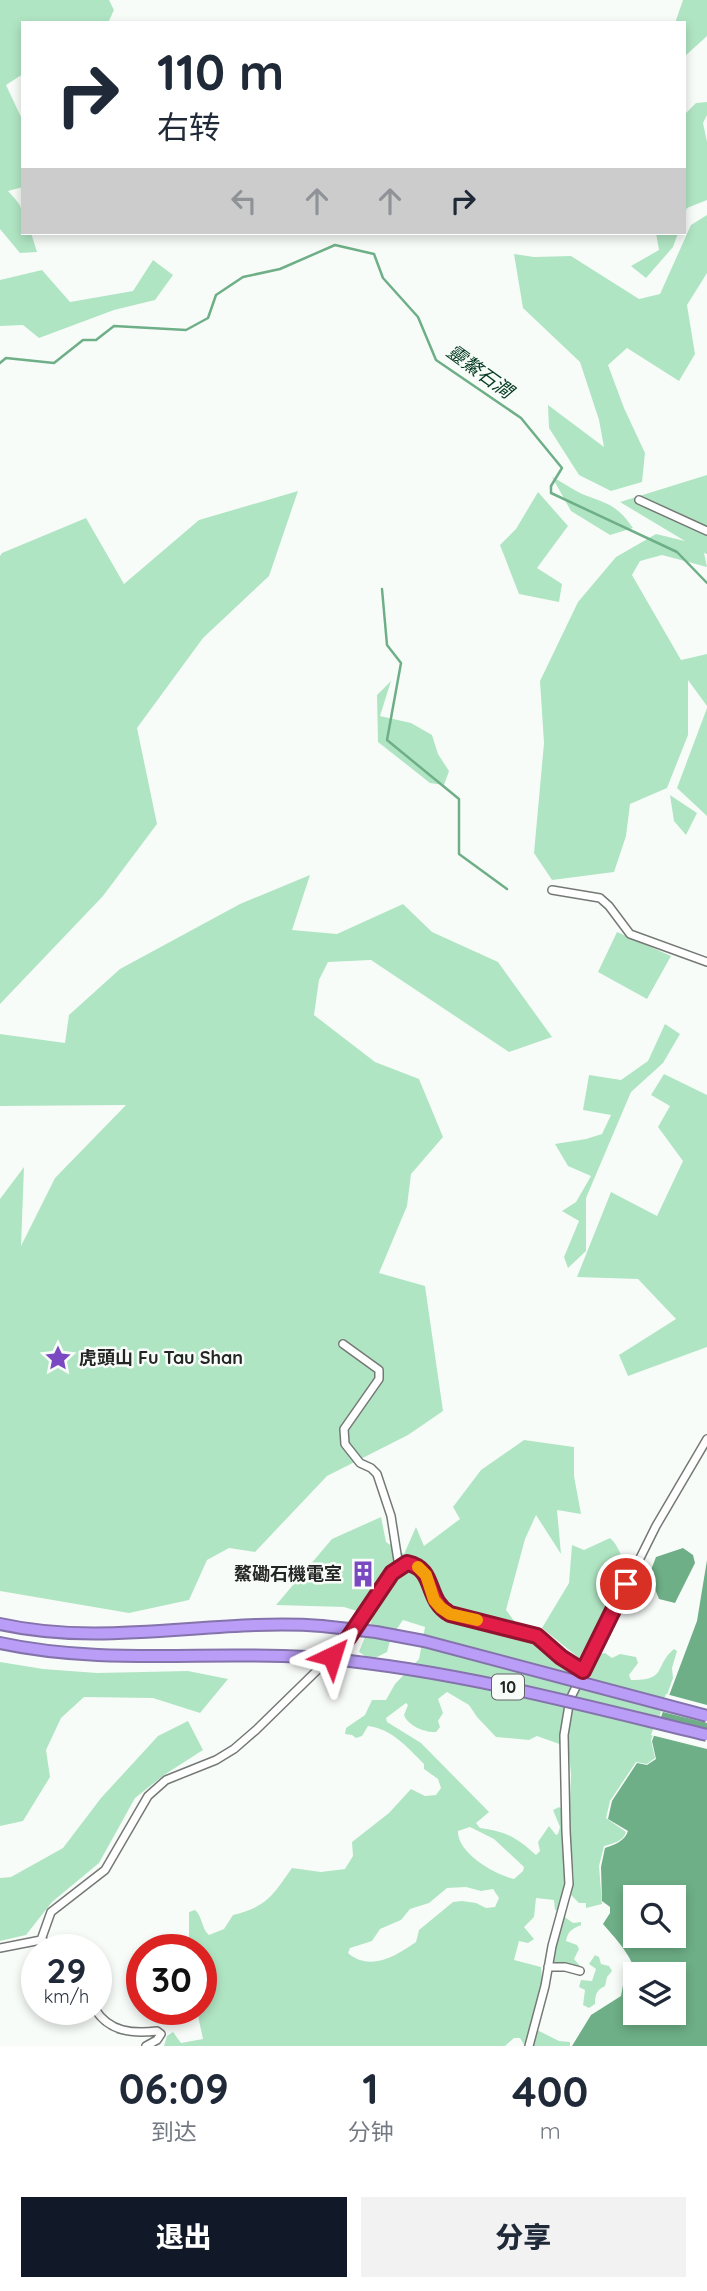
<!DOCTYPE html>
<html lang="zh">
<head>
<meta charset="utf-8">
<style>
	body { margin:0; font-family:Quicksand,"Noto Sans SC",sans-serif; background:#f2f2f3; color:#1f2937; height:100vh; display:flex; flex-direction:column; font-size:26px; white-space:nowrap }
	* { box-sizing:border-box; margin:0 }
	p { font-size:23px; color:#747a83 }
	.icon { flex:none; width:38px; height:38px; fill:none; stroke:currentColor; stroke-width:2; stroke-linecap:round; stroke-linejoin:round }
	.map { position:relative; height:2046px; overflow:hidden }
	.sheet { display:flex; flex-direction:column; background:#fff; flex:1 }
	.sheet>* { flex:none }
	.top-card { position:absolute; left:21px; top:21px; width:665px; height:214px; border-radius:0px; box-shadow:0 4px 10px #0003; background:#fff; color:#1f2937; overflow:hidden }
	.buttons { position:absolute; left:623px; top:1885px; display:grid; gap:14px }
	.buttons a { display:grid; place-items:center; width:63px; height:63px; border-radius:0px; background:#fff; box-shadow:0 4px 10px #0003; font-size:35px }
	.speed { position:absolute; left:21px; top:1934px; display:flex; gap:14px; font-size:35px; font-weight:700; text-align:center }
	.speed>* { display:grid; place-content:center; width:91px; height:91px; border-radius:50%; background:#fff; box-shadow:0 4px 10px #0003; line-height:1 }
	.speed small { font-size:18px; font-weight:400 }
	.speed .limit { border:10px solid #d22; background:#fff; color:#111 }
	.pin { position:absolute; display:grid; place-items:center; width:60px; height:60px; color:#fff; margin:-30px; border:4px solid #fff; border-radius:50%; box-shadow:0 2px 7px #0007 }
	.me { position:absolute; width:77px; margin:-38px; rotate:41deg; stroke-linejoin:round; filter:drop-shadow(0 0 5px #0008) }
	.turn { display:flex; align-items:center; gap:24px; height:147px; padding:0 21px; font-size:32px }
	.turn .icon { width:91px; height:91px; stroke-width:2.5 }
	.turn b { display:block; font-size:49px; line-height:60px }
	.lanes { display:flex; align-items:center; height:66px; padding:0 21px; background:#0003; justify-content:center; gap:35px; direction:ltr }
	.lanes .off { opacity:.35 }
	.eta { display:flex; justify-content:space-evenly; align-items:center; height:119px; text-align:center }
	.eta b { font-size:42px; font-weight:800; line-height:49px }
	.button { display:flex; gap:14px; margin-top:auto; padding:14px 21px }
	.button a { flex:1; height:80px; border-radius:0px; background:#111827; color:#fff; font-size:28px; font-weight:800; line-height:80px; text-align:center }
	.button a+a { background:#f2f2f3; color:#1f2937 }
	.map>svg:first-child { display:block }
</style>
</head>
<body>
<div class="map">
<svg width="707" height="2046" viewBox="0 0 707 2046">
	<rect width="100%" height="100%" fill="#f8fcf9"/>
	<path fill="#b0e5c3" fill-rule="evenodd" d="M0 0H109L114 10 108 23H23V74L6 85 21 117H23V187L8 191C24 208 23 209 23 233H31L37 252 20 253 0 229Z
		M683 0H707V36L684 57V23H675Z
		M707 102V115L703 123 707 142V200L687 208 684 214V115L696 103Z
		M707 215V273L687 305 695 354 679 381 627 348 608 365 624 408 645 453 642 482 611 491 579 475 549 428 548 405 604 447 599 420 580 362 523 308 514 254 534 257 571 256 639 299 660 294 691 225Z
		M656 233H678L673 247 646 278 631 266 659 250Z
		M153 260 173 275 155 300 114 310 39 338 23 325 0 326V280L42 270 70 302 133 291Z
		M707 475V554L704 553 707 567 662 555 640 561 632 575 681 660 707 654V706L688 680V735L667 788 630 804 626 836 614 872 552 880 534 853 544 743 540 681 578 602 616 557 656 534 685 541 620 502Z
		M552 477C562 482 572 489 582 494 608 504 616 504 633 528L610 535 571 511Z
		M298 491 269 576 203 638 137 728 157 824 103 896 0 1004V556L2 553 86 518 124 584 199 520Z
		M538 492 568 526 537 568 562 584 559 602 519 594 500 545 516 529Z
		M391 681 380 716 411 723 432 735 438 754 449 771 444 785 430 783 378 742 377 695Z
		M707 708V816L677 788Z
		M670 795 697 813 686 835 674 821Z
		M310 875 292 930 337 934 403 904 432 932 498 962 552 1037 509 1052 371 960 328 962 319 980 314 1015 375 1062 419 1079 443 1137 411 1174 407 1206 379 1273 425 1286 443 1411 408 1435 327 1476 255 1552 229 1548 207 1560 189 1600 129 1613 0 1591V1199L24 1167 21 1246 55 1178 126 1105 0 1106V1034L65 1043 69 1015 120 969 240 904Z
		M617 932 671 956 647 999 598 972Z
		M665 1024 680 1034 663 1063 631 1092 586 1198V1251L568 1268 564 1257 579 1221 562 1211 576 1202 591 1176 568 1166 555 1144 586 1139 602 1134 611 1115 583 1110 589 1075 621 1080 648 1061Z
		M664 1074 707 1095V1347L628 1376 619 1355 676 1319 638 1279 577 1277 611 1192 657 1216 683 1161 658 1127 670 1106 651 1095Z
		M524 1440 574 1447V1476L581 1514 557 1510 561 1554 536 1515 525 1539 506 1610 527 1638 577 1673 562 1717V1745L537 1736 529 1740 496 1737 477 1717 469 1705 447 1692 438 1699 443 1713 438 1721 440 1727 436 1732C426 1733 408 1726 404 1715L408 1705 406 1703 386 1718 387 1722 421 1743 489 1812 476 1823 480 1828C507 1832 516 1837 536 1855L540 1851 538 1842 549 1826 556 1835 558 1834 560 1827 553 1810 559 1807 563 1810 566 1883 558 1910H555L554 1900 536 1898 534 1917 524 1927 534 1939 528 1943 519 1941 514 1960 541 1967 542 1979 531 2027 559 2041 570 2042V2046H525L520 2038H514L505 2046H164L167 2036 173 2032 181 2043 203 2039 198 2016 199 2009H201V1950L190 1949 189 1947V1912L195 1910C203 1917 201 1928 209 1935L224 1929 233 1915C268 1906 272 1896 292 1868L321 1872 345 1869 353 1856 352 1842 389 1813 411 1789 425 1796 436 1795 441 1788 438 1779 424 1769V1764C407 1747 392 1729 368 1726L362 1736 356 1738 352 1735 345 1734 346 1728 365 1715 372 1700H386L395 1684 419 1659 425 1627 403 1620 391 1637 387 1652 371 1660 359 1652 376 1609 392 1585 384 1576 360 1612 344 1607 276 1605 332 1539 381 1517 386 1542 404 1554 416 1527 424 1546 460 1519 453 1507 481 1470ZM470 1827 494 1839 524 1867 523 1871 514 1879C495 1875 457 1853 458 1831ZM466 1887 481 1891 493 1889 499 1898 495 1907 486 1908 476 1903 462 1901 453 1902 419 1930 416 1942C396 1956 370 1972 348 1953L350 1948 372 1941 380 1929 401 1920 410 1909 429 1903 447 1888Z
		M610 1538C619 1546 620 1556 628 1566L579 1658 542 1628 569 1583 572 1545 584 1550Z
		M674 1649 677 1651 672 1668 673 1678 651 1740 655 1758 647 1764 636 1762 610 1801 606 1818 626 1832C624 1841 612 1844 604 1846L599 1866 602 1904 586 1908V1903H579L571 1895 574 1877 569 1827 571 1774 567 1736 572 1700 589 1664 598 1661V1654L605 1653 612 1658 620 1654 636 1657 638 1663 629 1675 631 1680C668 1681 654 1665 674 1649Z
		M0 1662 43 1669 97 1673 188 1671 228 1679 200 1713 153 1698 84 1697 61 1718 46 1750 50 1777 23 1821 0 1826Z
		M188 1721 203 1750 164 1775 135 1798 99 1863 52 1902 26 1935 0 1941V1878L11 1877 63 1848 101 1798 158 1736Z
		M562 1915 573 1923 581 1922V1925C572 1929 568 1931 566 1941L577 1945 579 1949 574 1959 580 1966 577 1968 552 1961Z
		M595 1955 599 1957 601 1964 609 1966 612 1971 607 1977 605 1986C597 1990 595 1994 595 2004L589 2008 583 2005 585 1990 579 1987 581 1980 592 1981 596 1969 589 1964Z"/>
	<path fill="#6eaf87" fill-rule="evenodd" d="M683 1548 693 1555 695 1563 675 1603 659 1599 649 1575 656 1557Z
		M707 1560V2046H572L591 2015 621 1996 625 1974 632 1963C625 1948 614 1937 603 1924L610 1913V1907L602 1901 601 1867 605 1848C614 1845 625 1841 628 1831L608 1819 612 1801 637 1763 647 1765 656 1759 652 1741 697 1621ZM635 1897H674V1936H635ZM635 1974H674V2012H635Z"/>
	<path fill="#f8fcf9" d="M666 1694 707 1705V1723L659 1711Z
		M657 1718 707 1731V1749L651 1735Z"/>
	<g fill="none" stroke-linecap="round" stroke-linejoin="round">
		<path stroke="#6eaf87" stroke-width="2.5" d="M0 363 6 358 54 363 83 340H96L114 326 186 330 208 318 216 295 243 277 280 269 335 245 374 254 383 278 418 317 436 360 521 418 562 468 551 486V493L677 552 707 583
			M382 589 387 645 401 663 387 740 459 799V854L507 889"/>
		<g stroke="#757976" stroke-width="10">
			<path id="minor" d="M639 500 707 531
				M552 890 600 898 609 906 630 934 707 962
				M343 1344 379 1370V1379L344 1429 345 1444 360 1463 371 1468 377 1474 391 1516 399 1567
				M41 1940 51 1912 105 1870 148 1796 166 1780 216 1760 234 1749 256 1730 342 1646 392 1573C403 1564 417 1560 427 1575 432 1583 431 1595 436 1603 440 1608 444 1611 450 1614L537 1636 561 1657 583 1670
				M0 1948 41 1940 61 1950
				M548 1967H565L580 1971
				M95 2009C109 2032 133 2034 157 2031L161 2034 157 2040 146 2046
				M529 2046 545 1986 552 1946 569 1884 566 1831 564 1735 570 1699 656 1526 707 1439"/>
		</g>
		<g stroke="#8573ac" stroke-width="14">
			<path id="highway" d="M0 1624C107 1648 215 1618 322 1626
				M0 1643C101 1665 204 1651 306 1657"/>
		</g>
		<use href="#minor" stroke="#fff" stroke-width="7"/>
		<use href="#highway" stroke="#ba9df6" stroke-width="10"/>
		<g stroke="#8573ac" stroke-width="14" stroke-linecap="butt">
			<path id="highway-bridge" d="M322 1626 376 1632 424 1641 707 1716
				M306 1657C443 1667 574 1703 707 1735"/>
		</g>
		<use href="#highway-bridge" stroke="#ba9df6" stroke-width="10"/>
	</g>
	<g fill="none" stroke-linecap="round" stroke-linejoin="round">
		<g stroke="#92132f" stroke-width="18">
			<path id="route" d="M332 1656 349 1637 392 1573 407 1563C437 1569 424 1599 450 1614L537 1636 561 1657 583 1671 626 1584"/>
		</g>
		<use href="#route" stroke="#e11d48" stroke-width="12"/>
		<path stroke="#f59e0b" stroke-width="12" d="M418 1567 426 1575 434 1600 441 1608 450 1614 477 1620"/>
	</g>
	<defs>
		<g id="sight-bare" transform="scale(2.1)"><path d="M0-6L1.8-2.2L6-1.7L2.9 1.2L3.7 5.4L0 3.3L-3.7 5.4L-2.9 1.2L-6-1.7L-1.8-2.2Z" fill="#7a49c1" stroke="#f8fcf9" stroke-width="2.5" paint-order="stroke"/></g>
		<g id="building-bare" transform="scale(2.1)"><path d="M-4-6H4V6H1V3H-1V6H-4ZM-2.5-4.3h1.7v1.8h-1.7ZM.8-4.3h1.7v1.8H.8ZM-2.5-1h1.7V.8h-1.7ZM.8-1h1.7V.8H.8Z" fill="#7a49c1" stroke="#f8fcf9" stroke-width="2.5" paint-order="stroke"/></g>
	</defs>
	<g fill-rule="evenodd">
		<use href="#sight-bare" x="58" y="1358"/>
		<use href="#building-bare" x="363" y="1574"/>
	</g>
	<g text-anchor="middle" stroke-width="5" stroke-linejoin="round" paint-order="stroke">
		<rect fill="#f8fcf9" stroke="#636664" stroke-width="2" x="492" y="1674.5" width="32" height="25" rx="5"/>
		<g font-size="16" font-weight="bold" fill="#232524">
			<text x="508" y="1693">10</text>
		</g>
		<g font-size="18" font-weight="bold" fill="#232524" stroke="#f8fcf9" text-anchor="start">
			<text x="79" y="1364">虎頭山 Fu Tau Shan</text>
			<text x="342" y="1580" text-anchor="end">鰲磡石機電室</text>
		</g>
		<g font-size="19" font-style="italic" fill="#02391f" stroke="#f8fcf9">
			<text transform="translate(480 371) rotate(36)" y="7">靈鰲石澗</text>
		</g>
	</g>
</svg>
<div class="buttons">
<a><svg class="icon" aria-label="search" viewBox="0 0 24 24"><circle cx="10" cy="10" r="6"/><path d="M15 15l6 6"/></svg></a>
<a><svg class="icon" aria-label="layers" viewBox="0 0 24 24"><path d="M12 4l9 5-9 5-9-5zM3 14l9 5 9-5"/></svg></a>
</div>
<div class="speed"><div>29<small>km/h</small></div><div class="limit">30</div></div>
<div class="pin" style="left:626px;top:1584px;background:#d93025"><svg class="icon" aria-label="arrive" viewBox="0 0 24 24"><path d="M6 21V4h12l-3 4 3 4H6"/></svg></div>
<svg class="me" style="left:332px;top:1656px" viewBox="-20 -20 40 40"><path d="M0-17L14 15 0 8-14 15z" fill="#e11d48" stroke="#fff" stroke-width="4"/></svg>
<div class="top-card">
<div class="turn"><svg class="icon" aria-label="right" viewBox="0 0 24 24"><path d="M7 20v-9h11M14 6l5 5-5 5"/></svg><div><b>110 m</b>右转</div></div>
<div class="lanes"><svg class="icon off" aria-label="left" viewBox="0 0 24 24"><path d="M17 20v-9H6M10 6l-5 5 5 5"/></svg><svg class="icon off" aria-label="ahead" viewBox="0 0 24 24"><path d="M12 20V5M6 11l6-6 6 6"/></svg><svg class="icon off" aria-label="ahead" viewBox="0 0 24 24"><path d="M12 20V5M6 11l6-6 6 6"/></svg><svg class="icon" aria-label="right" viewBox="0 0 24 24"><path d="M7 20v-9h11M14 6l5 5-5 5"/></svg></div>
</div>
</div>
<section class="sheet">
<div class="eta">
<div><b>06:09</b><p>到达</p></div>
<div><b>1</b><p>分钟</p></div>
<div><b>400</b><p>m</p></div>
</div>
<div class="button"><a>退出</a><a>分享</a></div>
</section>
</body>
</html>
